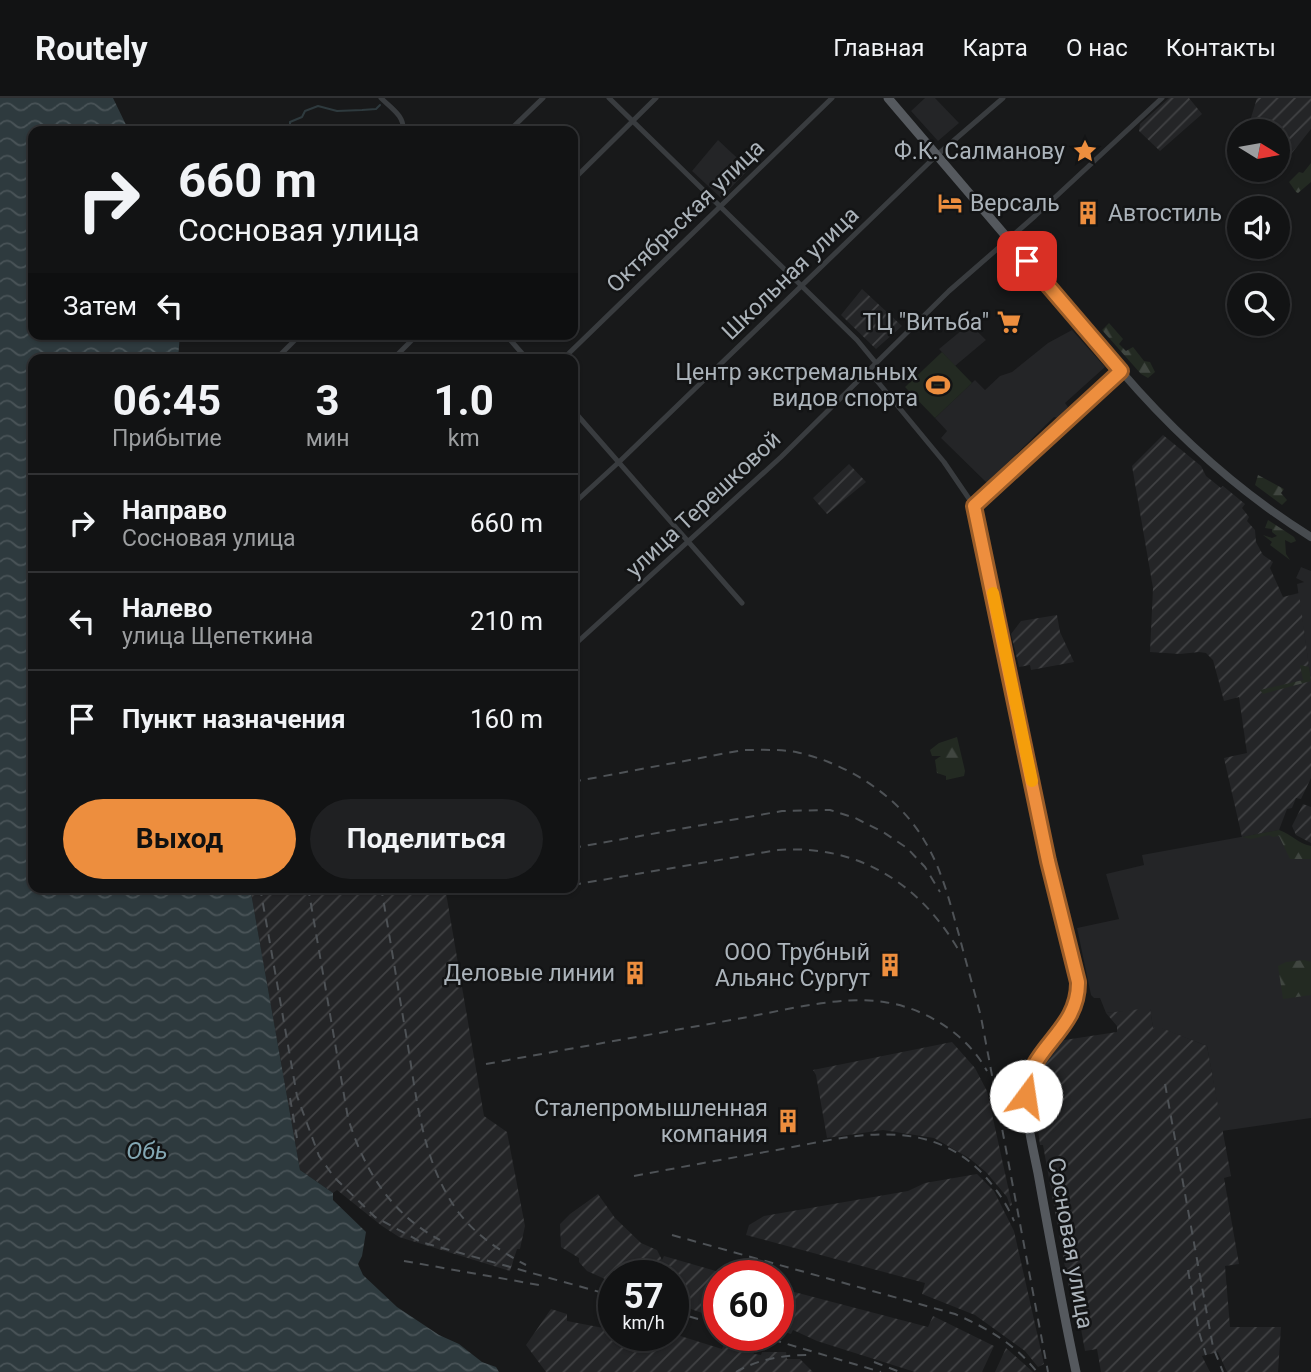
<!DOCTYPE html>
<html lang="ru">
<head>
<meta charset="utf-8">
<style>
	body { margin:0; font-family:Roboto,sans-serif; background:#1f2022; color:#f1f3f6; height:100vh; display:flex; flex-direction:column; font-size:26px; white-space:nowrap }
	* { box-sizing:border-box; margin:0 }
	p { font-size:23px; color:#9c9ea0 }
	.icon { flex:none; width:38px; height:38px; fill:none; stroke:currentColor; stroke-width:2; stroke-linecap:round; stroke-linejoin:round }
	.map { position:relative; flex:1; overflow:hidden }
	.drawer { position:absolute; left:28px; top:256px; width:550px; height:539px; display:flex; flex-direction:column; background:#121314; border-radius:14px; box-shadow:0 2px 5px #0004,0 0 0 2px #313234 }
	.drawer>* { flex:none }
	.guide { position:absolute; left:28px; top:28px; width:550px; height:214px; border-radius:14px; box-shadow:0 2px 5px #0004,0 0 0 2px #313234; background:#121314; color:#f1f3f6; overflow:hidden }
	.needle { width:46px; rotate:101deg }
	.fabs { position:absolute; left:1227px; top:21px; display:grid; gap:14px }
	.fabs a { display:grid; place-items:center; width:63px; height:63px; border-radius:50%; background:#121314; box-shadow:0 2px 5px #0004,0 0 0 2px #313234; font-size:35px }
	.speed { position:absolute; left:598px; top:1162px; display:flex; gap:14px; font-size:35px; font-weight:700; text-align:center }
	.speed>* { display:grid; place-content:center; width:91px; height:91px; border-radius:50%; background:#121314; box-shadow:0 2px 5px #0004,0 0 0 2px #313234; line-height:1 }
	.speed small { font-size:18px; font-weight:400 }
	.speed .limit { border:10px solid #d22; background:#fff; color:#111 }
	.pin { position:absolute; display:grid; place-items:center; width:60px; height:60px; color:#fff; margin:-30px; border-radius:14px; box-shadow:0 4px 10px #0006 }
	.me { position:absolute; width:77px; margin:-38px; rotate:14deg; stroke-linejoin:round; filter:drop-shadow(0 0 5px #0008) }
	.turn { display:flex; align-items:center; gap:24px; height:147px; padding:0 35px; font-size:32px }
	.turn .icon { width:91px; height:91px; stroke-width:2.5 }
	.turn b { display:block; font-size:49px; line-height:60px }
	.then { display:flex; align-items:center; height:66px; padding:0 35px; background:#0003; gap:14px; font-size:26px }
	.eta { display:flex; justify-content:space-evenly; align-items:center; height:119px; text-align:center }
	.eta b { font-size:42px; font-weight:700; line-height:49px }
	.action { display:flex; gap:14px; margin-top:auto; padding:14px 35px }
	.action a { flex:1; height:80px; border-radius:42px; background:#ed8e3e; color:#111; font-size:28px; font-weight:700; line-height:80px; text-align:center }
	.action a+a { background:#1f2022; color:#f1f3f6 }
	ul { padding:0; list-style:none }
	li { display:flex; align-items:center; gap:21px; height:98px; padding:0 35px; border-top:2px solid #313234 }
	li div { flex:1 }
	li b { display:block; font-size:26px }
	li em { font-style:normal }
	header { display:flex; align-items:center; gap:42px; box-sizing:border-box; height:98px; padding:0 35px; background:#121314; border-bottom:2px solid #313234 }
	header strong { font-size:33px }
	nav { display:flex; gap:38px; margin-inline-start:auto; font-size:24px }
	.map>svg:first-child { display:block }
</style>
</head>
<body>
<header>
<strong>Routely</strong>
<nav><a>Главная</a><a>Карта</a><a>О нас</a><a>Контакты</a></nav>
</header>
<div class="map">
<svg width="1311" height="1274" viewBox="0 0 1311 1274">
	<defs>
		<pattern id="industrial-furrows" width="10" height="10" patternUnits="userSpaceOnUse" patternTransform="scale(1.75)"><rect width="10" height="10" fill="#242527"/><path d="M-1 1l2-2M0 10L10 0M9 11l2-2" fill="none" stroke="#414244"/></pattern>
		<pattern id="forest-firs" width="22" height="20" patternUnits="userSpaceOnUse" patternTransform="scale(1.75)"><rect width="22" height="20" fill="#232a22"/><path d="M5 1l3.5 6h-7zM16 11l3.5 6h-7z" fill="#404640"/></pattern>
		<pattern id="water-waves" width="16" height="10" patternUnits="userSpaceOnUse" patternTransform="scale(1.75)"><rect width="16" height="10" fill="#2e3a3e"/><path d="M0 5q4-4 8 0t8 0" fill="none" stroke="#4a5458"/></pattern>
	</defs>
	<rect width="100%" height="100%" fill="#18191a"/>
	<path fill="#242527" d="M925 0H935L959 25 938 43 911 13Z
		M718 42 749 71 721 100 692 73Z
		M974 222 975 231 986 242 955 268 939 251Z
		M1072 232 1105 269 1065 305 1068 309 1058 320 1054 319 987 385 941 340 947 333 935 320 975 282 985 292 1000 278 1012 274 1048 245Z
		M1301 469 1311 473V583L1297 486 1304 484 1296 480Z
		M1279 732 1292 749 1311 752V1020L1222 1033 1207 948 1160 930H1153L1150 911 1106 915 1100 900H1094L1091 897 1077 830 1119 821 1106 776 1144 767 1142 757Z"/>
	<path fill="url(#industrial-furrows)" d="M1169 0H1189L1202 16 1160 53 1139 33 1140 26Z
		M1257 0H1311V31L1280 70H1278V33H1247Z
		M862 191 902 228 876 251 841 217Z
		M1163 337 1201 368 1206 378 1221 390 1223 388 1245 406 1242 410 1249 419 1247 423 1255 432 1256 444 1263 457 1273 464 1270 470 1283 499 1299 495 1311 583V680L1301 701 1296 700 1292 710 1287 711 1279 732 1242 739 1224 660 1247 655 1239 599 1224 603 1213 562 1206 555 1199 554 1180 556 1150 554 1153 490 1132 368Z
		M849 366 866 384 827 416 813 400Z
		M1057 517 1060 534 1074 564 1031 572 1030 567 1019 569 1011 536 1021 523Z
		M1303 706 1311 709V745L1296 737 1292 728Z
		M250 789H445L484 1018 507 1034 525 1128 520 1151H517L510 1173 399 1139 382 1128 337 1092 333 1095 300 1072Z
		M1150 910 1153 930 1159 929 1207 948 1231 1078 1224 1080 1239 1166 1225 1168 1230 1229H1281L1278 1274H1227L1218 1254 1202 1258 1210 1274H1101L1097 1251 1085 1253 1080 1225H1075L1043 1047H1040L1032 986 1036 970 1058 943 1117 934V928L1106 915Z
		M952 944 975 970 987 993 1012 1107 1010 1108 1007 1099 986 1074 969 1060 934 1040 883 1032 827 1040 816 977 813 972Z
		M977 1076 994 1093 1014 1133 1044 1266 1038 1269 1025 1253 975 1217 922 1196 925 1185 746 1137 749 1127 764 1118 908 1093 925 1085Z
		M598 1096 615 1120 641 1145 657 1152 662 1162 664 1158 733 1178H719V1221L674 1205V1178H614V1185L587 1173 579 1164V1160L561 1149 560 1126 570 1116Z
		M779 1190 928 1229 933 1218 994 1248 982 1274H915L817 1243 793 1232 791 1236 779 1232Z
		M551 1211 567 1216V1223L614 1232V1237L649 1239 674 1236 722 1251 725 1244 731 1242 751 1248 754 1256 761 1257 762 1254H786L787 1261H800L813 1274H546L526 1247Z
		M1006 1250 1032 1273 1033 1274H995Z"/>
	<path fill="url(#forest-firs)" d="M1311 65V84L1298 95 1296 94 1289 84 1299 74 1303 75Z
		M1109 225 1123 241 1119 246 1126 253 1133 249 1144 263 1150 264 1155 274 1148 280 1141 276 1102 232Z
		M1258 377 1284 391 1281 395 1287 402 1282 407 1255 387Z
		M1268 422 1294 439 1296 443 1291 445 1285 442 1286 456 1290 462 1270 447 1272 444 1263 437 1272 440 1277 438 1272 434V431L1265 430Z
		M1300 567 1309 569 1311 583 1263 596 1260 592 1303 582Z
		M957 639 965 673 964 678 946 682V678L937 675 935 662 941 658H932L930 652 939 645Z
		M1279 732C1293 737 1297 745 1311 748V761H1290L1279 738 1273 739 1269 737 1251 741 1242 739Z
		M1304 862 1311 864V897L1283 901 1278 868 1286 864Z"/>
	<path fill="#232a22" d="M942 254 972 285 935 320 905 289Z"/>
	<path fill="url(#water-waves)" d="M0 0H113L129 33H33V236H180L178 261H33V789H250L300 1072 333 1095V1102L366 1134 362 1158 358 1166 363 1177 397 1209 439 1237 459 1246 482 1264 496 1269 499 1274H0Z"/>
	<g fill="none" stroke-linecap="round" stroke-linejoin="round">
		<path stroke="#2e3a3e" stroke-width="2" d="M290 33V24L302 19 305 13 318 8 337 13 362 12 376 11 380 7"/>
		<path stroke="#393c3f" stroke-width="5" d="M381 0C391 10 405 18 403 33
			M609 0 857 242 876 265
			M509 33 543 0
			M572 83 656 0
			M505 236 527 261
			M276 261 301 236
			M393 261 418 236
			M563 261 832 0
			M868 272 944 364 974 408
			M572 311 742 505
			M572 407 619 364 937 57 1003 0
			M572 549 781 359 949 193 1035 118 1162 0"/>
		<path stroke="#474b4f" stroke-width="8" d="M1121 273C1176 337 1239 394 1311 439"/>
		<path stroke="#55595e" stroke-width="9" d="M888 0 1121 273 974 408 1048 763 1078 884C1078 932 1034 945 1027 986 1023 1011 1033 1050 1038 1075 1050 1142 1062 1208 1076 1274"/>
		<path stroke="#4e5256" stroke-width="2" stroke-dasharray="9 7" stroke-linecap="butt" d="M572 684 743 652C760 652 778 651 796 654 846 665 898 697 924 742 942 771 950 805 959 837 966 864 974 892 981 919L1048 1274
			M572 750 782 713 830 712 855 720 883 734 907 750 925 769 940 794
			M572 787 778 752C857 746 919 785 958 851
			M260 789 297 998 319 1058 334 1079 375 1119 421 1144 614 1198
			M308 789 348 1020C364 1072 391 1116 440 1142
			M381 789C390 840 398 891 407 942 417 1002 422 1065 459 1115 477 1138 500 1153 526 1167
			M529 795 562 789
			M486 966C569 951 653 936 737 921 782 913 839 897 884 904 925 910 967 936 987 973
			M1165 986 1213 1249 1223 1274
			M290 1000 297 1040
			M634 1078C682 1069 729 1060 777 1052 848 1039 923 1016 981 1074 995 1089 1006 1104 1014 1123
			M672 1137 955 1216C987 1230 1015 1246 1037 1274
			M404 1163 539 1187
			M1188 1172 1199 1234 1206 1257
			M674 1214 719 1227
			M757 1237 881 1274
			M874 1264 900 1274
			M736 1274C758 1261 784 1257 809 1257"/>
	</g>
	<g fill="none" stroke-linecap="round" stroke-linejoin="round">
		<g stroke="#9a5c28" stroke-width="18">
			<path id="route" d="M1026 998C1026 950 1079 934 1078 884L1048 763 974 408 1121 273 1027 163"/>
		</g>
		<use href="#route" stroke="#ed8e3e" stroke-width="12"/>
		<path stroke="#f59e0b" stroke-width="12" d="M993 495 1032 683"/>
	</g>
	<defs>
		<g id="sight-bare" transform="scale(1.89)"><path d="M0-6L1.8-2.2L6-1.7L2.9 1.2L3.7 5.4L0 3.3L-3.7 5.4L-2.9 1.2L-6-1.7L-1.8-2.2Z" fill="#ed8e3e" stroke="#131415" stroke-width="2.5" paint-order="stroke"/></g>
		<g id="hotel-bare" transform="scale(1.89)"><path d="M-6-4.5h1.5V1H6V5H4.5V3h-9V5H-6ZM-4 0a1.8 1.8 0 1 1 3.6 0ZM.5 0V-2.5h3Q6-2.5 6 0Z" fill="#ed8e3e" stroke="#131415" stroke-width="2.5" paint-order="stroke"/></g>
		<g id="building-bare" transform="scale(1.89)"><path d="M-4-6H4V6H1V3H-1V6H-4ZM-2.5-4.3h1.7v1.8h-1.7ZM.8-4.3h1.7v1.8H.8ZM-2.5-1h1.7V.8h-1.7ZM.8-1h1.7V.8H.8Z" fill="#ed8e3e" stroke="#131415" stroke-width="2.5" paint-order="stroke"/></g>
		<g id="supermarket-bare" transform="scale(1.89)"><path d="M-6-5.5h2.5l.6 2H6L4.5 2H-2.5L-4.4-4H-6ZM-1.5 3.2a1.3 1.3 0 1 0 .1 0ZM3 3.2a1.3 1.3 0 1 0 .1 0Z" fill="#ed8e3e" stroke="#131415" stroke-width="2.5" paint-order="stroke"/></g>
		<g id="stadium-bare" transform="scale(1.89)"><path d="M0-5a6.5 5 0 1 0 0 10a6.5 5 0 1 0 0-10ZM-3.5-1.8h7v3.6h-7Z" fill="#ed8e3e" stroke="#131415" stroke-width="2.5" paint-order="stroke"/></g>
	</defs>
	<g fill-rule="evenodd">
		<use href="#sight-bare" x="1085" y="53"/>
		<use href="#hotel-bare" x="950" y="105"/>
		<use href="#building-bare" x="1088" y="115"/>
		<use href="#supermarket-bare" x="1009" y="224"/>
		<use href="#stadium-bare" x="938" y="287"/>
		<use href="#building-bare" x="890" y="867"/>
		<use href="#building-bare" x="635" y="875"/>
		<use href="#building-bare" x="788" y="1023"/>
	</g>
	<g text-anchor="middle" stroke-width="5" stroke-linejoin="round" paint-order="stroke">
		<g font-size="23" fill="#abb3ba" stroke="#131415" text-anchor="end">
			<text x="1065" y="61">Ф.К. Салманову</text>
			<text x="970" y="113" text-anchor="start">Версаль</text>
			<text x="1108" y="123" text-anchor="start">Автостиль</text>
			<text x="989" y="232">ТЦ "Витьба"</text>
			<text x="918" y="282">Центр экстремальных<tspan x="918" dy="26">видов спорта</tspan></text>
			<text x="870" y="862">ООО Трубный<tspan x="870" dy="26">Альянс Сургут</tspan></text>
			<text x="615" y="883">Деловые линии</text>
			<text x="768" y="1018">Сталепромышленная<tspan x="768" dy="26">компания</tspan></text>
		</g>
		<g font-size="23" fill="#abb3ba" stroke="#131415">
			<text transform="translate(685 118) rotate(-44)" y="8">Октябрьская улица</text>
			<text transform="translate(790 175) rotate(-44)" y="8">Школьная улица</text>
			<text transform="translate(703 406) rotate(-43)" y="8">улица Терешковой</text>
			<text transform="translate(1071 1145) rotate(80)" y="8">Сосновая улица</text>
		</g>
		<g font-size="24" font-style="italic" fill="#83a7b3" stroke="#131415">
			<text x="147" y="1061">Обь</text>
		</g>
	</g>
</svg>
<div class="fabs">
<a><svg class="needle" viewBox="-14 -14 28 28"><path d="M0-13l5 13h-10z" fill="#e53935"/><path d="M0 13l5-13h-10z" fill="#9c9ea0"/></svg></a>
<a><svg class="icon" aria-label="sound" viewBox="0 0 24 24"><path d="M4 9h4l5-4v14l-5-4H4zM17 9q2 3 0 6"/></svg></a>
<a><svg class="icon" aria-label="search" viewBox="0 0 24 24"><circle cx="10" cy="10" r="6"/><path d="M15 15l6 6"/></svg></a>
</div>
<div class="speed"><div>57<small>km/h</small></div><div class="limit">60</div></div>
<div class="pin" style="left:1027px;top:163px;background:#d93025"><svg class="icon" aria-label="arrive" viewBox="0 0 24 24"><path d="M6 21V4h12l-3 4 3 4H6"/></svg></div>
<svg class="me" style="left:1026px;top:998px" viewBox="-20 -20 40 40"><circle r="19" fill="#fff"/><path d="M0-13L10 11 0 6-10 11z" fill="#ed8e3e"/></svg>
<div class="guide">
<div class="turn"><svg class="icon" aria-label="right" viewBox="0 0 24 24"><path d="M7 20v-9h11M14 6l5 5-5 5"/></svg><div><b>660 m</b>Сосновая улица</div></div>
<div class="then">Затем<svg class="icon" aria-label="left" viewBox="0 0 24 24"><path d="M17 20v-9H6M10 6l-5 5 5 5"/></svg></div>
</div>
<section class="drawer">
<div class="eta">
<div><b>06:45</b><p>Прибытие</p></div>
<div><b>3</b><p>мин</p></div>
<div><b>1.0</b><p>km</p></div>
</div>
<ul>
<li><svg class="icon" aria-label="right" viewBox="0 0 24 24"><path d="M7 20v-9h11M14 6l5 5-5 5"/></svg><div><b>Направо</b><p>Сосновая улица</p></div><em>660 m</em></li>
<li><svg class="icon" aria-label="left" viewBox="0 0 24 24"><path d="M17 20v-9H6M10 6l-5 5 5 5"/></svg><div><b>Налево</b><p>улица Щепеткина</p></div><em>210 m</em></li>
<li><svg class="icon" aria-label="arrive" viewBox="0 0 24 24"><path d="M6 21V4h12l-3 4 3 4H6"/></svg><div><b>Пункт назначения</b></div><em>160 m</em></li>
</ul>
<div class="action"><a>Выход</a><a>Поделиться</a></div>
</section>
</div>
</body>
</html>
